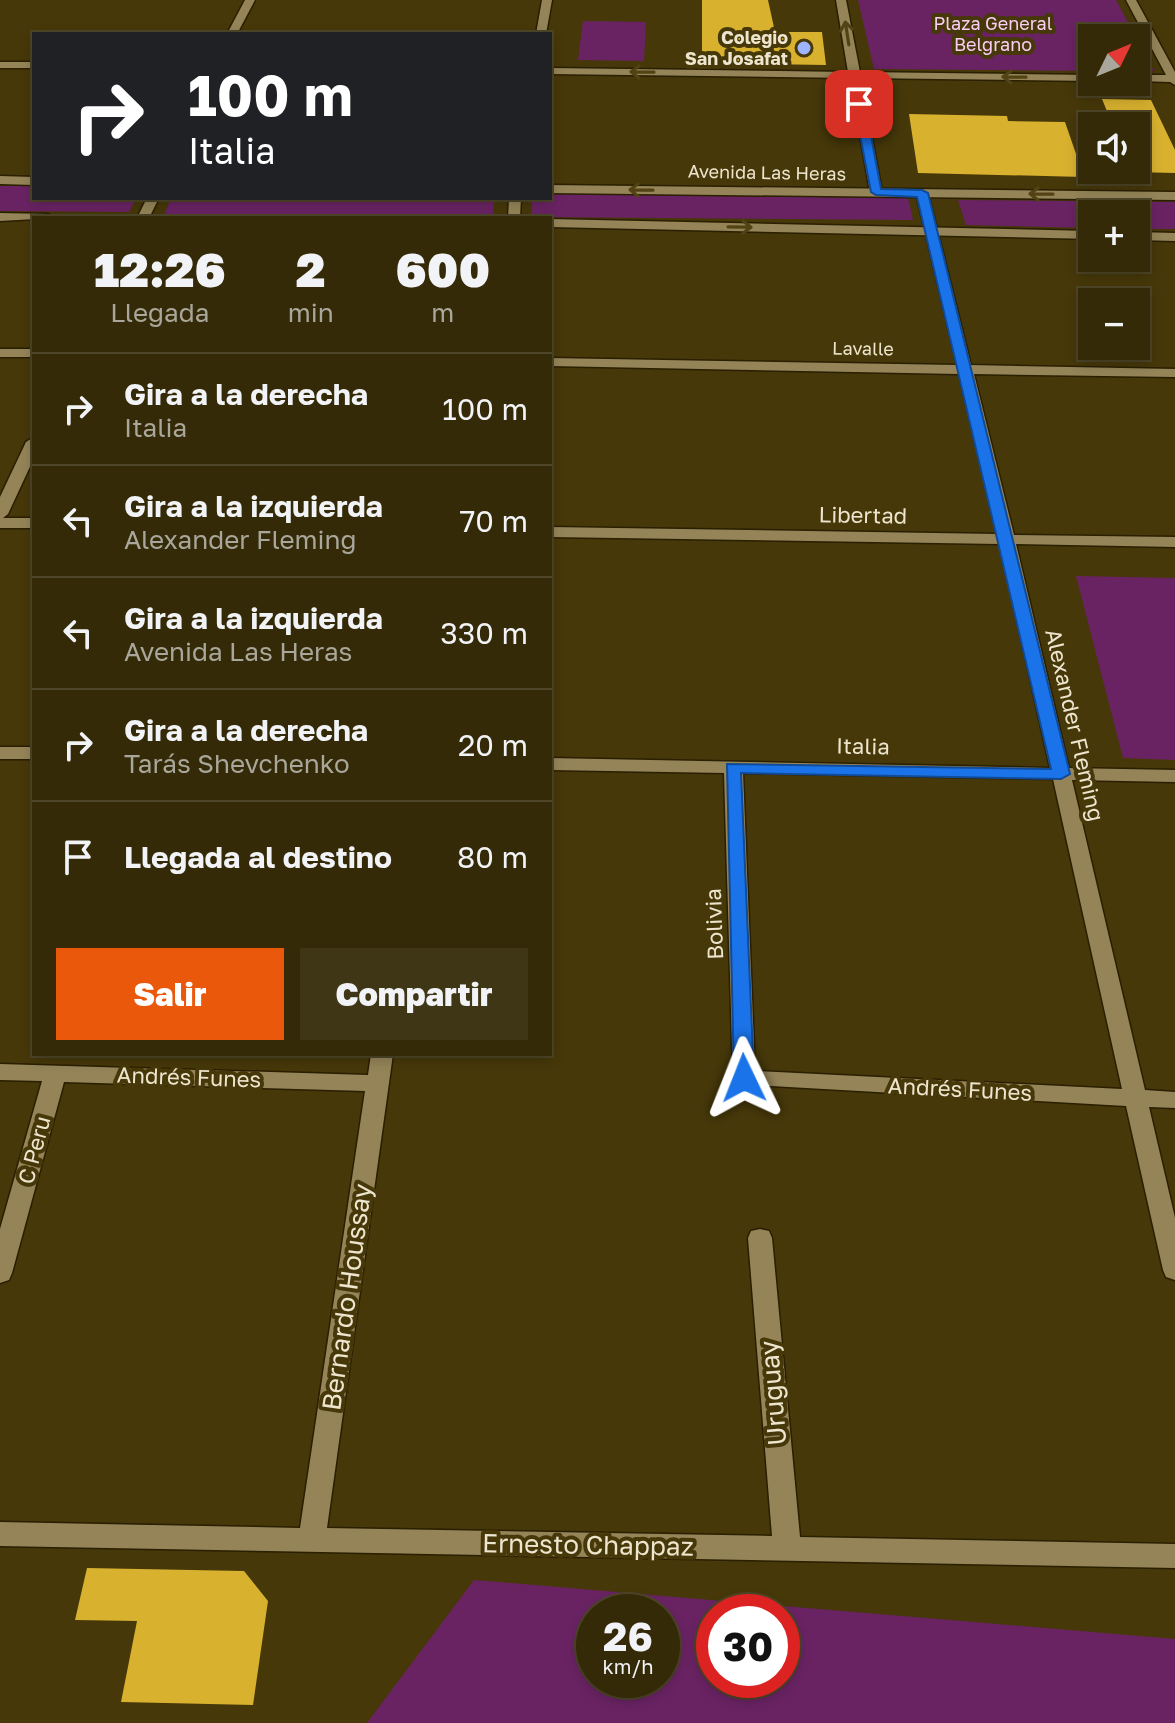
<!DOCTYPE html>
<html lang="es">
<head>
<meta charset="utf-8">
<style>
	body { margin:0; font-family:"Golos Text",sans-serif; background:#3f3615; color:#f1f3f6; height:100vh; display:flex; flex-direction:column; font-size:30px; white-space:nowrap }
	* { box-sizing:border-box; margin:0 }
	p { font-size:26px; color:#a9a79b }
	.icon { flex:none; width:44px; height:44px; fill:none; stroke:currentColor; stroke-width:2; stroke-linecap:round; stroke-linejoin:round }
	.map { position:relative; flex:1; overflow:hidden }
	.panel { position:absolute; left:32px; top:216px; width:520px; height:840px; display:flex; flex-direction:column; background:#342a07; border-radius:0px; box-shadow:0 4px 12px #0003,0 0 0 2px #4e4628 }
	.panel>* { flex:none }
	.top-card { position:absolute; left:32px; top:32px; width:520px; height:168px; border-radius:0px; box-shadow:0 4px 12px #0003,0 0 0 2px #4e4628; background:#202124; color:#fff; overflow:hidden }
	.needle { width:52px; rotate:47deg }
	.fabs { position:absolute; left:1078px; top:24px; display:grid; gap:16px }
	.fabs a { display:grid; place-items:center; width:72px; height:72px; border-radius:0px; background:#342a07; box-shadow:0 4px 12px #0003,0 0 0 2px #4e4628; font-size:40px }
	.speed { position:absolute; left:576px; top:1594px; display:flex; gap:16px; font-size:40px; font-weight:700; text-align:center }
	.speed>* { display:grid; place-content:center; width:104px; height:104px; border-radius:50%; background:#342a07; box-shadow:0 4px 12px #0003,0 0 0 2px #4e4628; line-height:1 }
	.speed small { font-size:20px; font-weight:400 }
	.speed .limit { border:12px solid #d22; background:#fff; color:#111 }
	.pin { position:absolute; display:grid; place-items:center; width:68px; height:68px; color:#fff; margin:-34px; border-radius:16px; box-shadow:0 4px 12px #0006 }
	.me { position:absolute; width:88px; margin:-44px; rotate:358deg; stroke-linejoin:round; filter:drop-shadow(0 0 6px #0008) }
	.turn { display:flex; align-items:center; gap:28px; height:168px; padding:0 24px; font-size:36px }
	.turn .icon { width:104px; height:104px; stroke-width:2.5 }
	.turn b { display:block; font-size:56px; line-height:68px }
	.eta { display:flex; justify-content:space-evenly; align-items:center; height:136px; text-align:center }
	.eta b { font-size:48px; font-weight:800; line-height:56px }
	.action { display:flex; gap:16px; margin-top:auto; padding:16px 24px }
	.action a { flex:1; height:92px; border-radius:0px; background:#ea580c; color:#fff; font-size:32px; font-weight:800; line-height:92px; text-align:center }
	.action a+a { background:#3f3615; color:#f1f3f6 }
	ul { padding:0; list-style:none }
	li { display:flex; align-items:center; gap:24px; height:112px; padding:0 24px; border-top:2px solid #4e4628 }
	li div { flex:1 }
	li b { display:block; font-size:30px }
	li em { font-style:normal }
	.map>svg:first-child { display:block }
</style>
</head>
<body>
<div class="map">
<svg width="1175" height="1723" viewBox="0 0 1175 1723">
	<rect width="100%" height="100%" fill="#463809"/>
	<path fill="#692363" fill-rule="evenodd" d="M858 0H1116L1154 71H1136V38H1092V71L874 69Z
		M583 21 646 22 644 61 578 60Z
		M0 186H34V198H136L129 212 0 211Z
		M550 194 908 198 913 220 531 217 532 198H550Z
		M171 198H494L493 216 164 215Z
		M958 200 1175 202V229H1136V214H1092V228L966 225Z
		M1076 576 1175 578V760L1123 758Z
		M474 1580 1175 1639V1723H367ZM594 1612H662V1680H594ZM714 1612H782V1680H714Z"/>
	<path fill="#d8b12f" d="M702 0H768L775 32H822L826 65 702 63Z
		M1102 99 1151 100 1175 150V173L1133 172 1136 126H1113Z
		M909 114 1007 116 1008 121 1065 122 1084 177 918 173Z
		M87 1568 244 1571 268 1601 253 1705 121 1702 137 1621 75 1620Z"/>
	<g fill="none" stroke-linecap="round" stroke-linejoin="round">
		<g stroke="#2a1f00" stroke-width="3">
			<path id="street" d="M245 0H255L237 34H227Z
				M542 0H552L546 34H536Z
				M836 0H846L860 72 1092 75V81L861 78 882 192 876 196 870 192 850 78 550 74V68L848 72Z
				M1126 0H1136L1175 72V85L1170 82 1136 81V75H1166Z
				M0 62H34V68H0Z
				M922 189 928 193 971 365 1175 369V377L974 374 1014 535 1175 537V547L1016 544 1069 768 1175 770V782L1072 780 1145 1090 1175 1092V1108L1149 1107 1175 1218V1280L1166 1277 1163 1270 1126 1106 736 1084 733 1078 724 773 550 770V758L1050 768 1000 544 550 537V527L997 534 959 374 550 366V358L957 365 916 193ZM743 773 1053 779 1122 1089 755 1071Z
				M147 198H159L149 218H137Z
				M509 198H521L520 218H508Z
				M0 349H34V357H0Z
				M34 437V458L8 514 3 518H34V528H0V497L26 442Z
				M0 747H34V759H0Z
				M371 1054H393L327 1528 772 1536 748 1238 751 1231 760 1229 769 1231 772 1238 800 1537 1175 1544V1568L0 1546V1522L300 1528 365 1091 64 1082 12 1273 9 1280 0 1283V1229L42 1081 0 1080V1064L368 1075Z"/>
		</g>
		<g stroke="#2a1f00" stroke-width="3">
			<path id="secondary" d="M0 176 34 177V185L0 184Z
				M550 185 1175 192V200L550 193Z
				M0 213 48 214 54 218 0 221Z
				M550 219 1092 231V239L550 227Z
				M1136 232 1175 233V241L1136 240Z"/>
		</g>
		<use href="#street" fill="#948458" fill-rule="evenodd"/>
		<use href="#secondary" fill="#948458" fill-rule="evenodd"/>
	</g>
	<defs><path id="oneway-shaft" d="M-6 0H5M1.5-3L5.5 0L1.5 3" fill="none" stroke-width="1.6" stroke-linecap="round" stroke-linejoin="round" transform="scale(2)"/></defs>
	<g stroke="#524315">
		<use href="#oneway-shaft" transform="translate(847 33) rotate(-99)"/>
		<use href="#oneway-shaft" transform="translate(642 72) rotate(-179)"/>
		<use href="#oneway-shaft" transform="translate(1014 77) rotate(-179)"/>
		<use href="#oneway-shaft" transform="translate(641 190) rotate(-179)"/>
		<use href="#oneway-shaft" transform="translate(1041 194) rotate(-179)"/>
		<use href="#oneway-shaft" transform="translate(740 227) rotate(1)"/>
	</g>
	<path fill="#1a73e8" stroke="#114b97" stroke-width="2" d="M859 101 865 104 881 189 922 190 928 193 1070 774 1061 779 741 773 754 1078 744 1085 734 1078 727 764 1051 769 917 197 876 195 871 192 854 104Z"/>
	<circle fill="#9eb4fd" stroke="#463809" stroke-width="3" cx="804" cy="48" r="8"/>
	<g text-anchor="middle" stroke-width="8" stroke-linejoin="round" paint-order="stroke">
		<g font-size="18" fill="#facef4" stroke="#463809">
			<text x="993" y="30">Plaza General<tspan x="993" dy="21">Belgrano</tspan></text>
		</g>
		<g font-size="18" font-weight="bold" fill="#ede5ce" stroke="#463809" text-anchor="end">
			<text x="788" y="44">Colegio<tspan x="788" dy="21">San Josafat</tspan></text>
		</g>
		<g font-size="18" fill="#ede5ce" stroke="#463809">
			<text transform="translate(767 173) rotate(1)" y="6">Avenida Las Heras</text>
			<text transform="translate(863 349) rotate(1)" y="6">Lavalle</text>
		</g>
		<g font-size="22" fill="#ede5ce" stroke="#463809">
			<text transform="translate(863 515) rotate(1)" y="8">Libertad</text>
			<text transform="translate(1075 725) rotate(77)" y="8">Alexander Fleming</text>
			<text transform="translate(863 746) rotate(1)" y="8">Italia</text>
			<text transform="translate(714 924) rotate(-92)" y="8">Bolivia</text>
			<text transform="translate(189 1077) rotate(2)" y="8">Andrés Funes</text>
			<text transform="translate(960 1089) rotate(3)" y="8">Andrés Funes</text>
			<text transform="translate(34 1150) rotate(-75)" y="8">C Peru</text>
		</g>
		<g font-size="26" fill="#ede5ce" stroke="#463809">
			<text transform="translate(347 1297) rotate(-82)" y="9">Bernardo Houssay</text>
			<text transform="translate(773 1393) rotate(-95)" y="9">Uruguay</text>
			<text transform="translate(588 1545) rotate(1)" y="9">Ernesto Chappaz</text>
		</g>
	</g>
</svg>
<div class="fabs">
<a><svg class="needle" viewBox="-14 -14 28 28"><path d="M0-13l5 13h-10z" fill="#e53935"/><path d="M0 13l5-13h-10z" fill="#a9a79b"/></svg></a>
<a><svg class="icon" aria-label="sound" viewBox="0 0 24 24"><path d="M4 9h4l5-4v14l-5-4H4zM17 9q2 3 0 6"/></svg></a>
<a>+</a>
<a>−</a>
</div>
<div class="speed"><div>26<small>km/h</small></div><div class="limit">30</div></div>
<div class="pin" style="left:859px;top:104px;background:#d93025"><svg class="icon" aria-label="arrive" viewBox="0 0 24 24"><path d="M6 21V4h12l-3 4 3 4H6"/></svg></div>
<svg class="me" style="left:744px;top:1078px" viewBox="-20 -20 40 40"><path d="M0-17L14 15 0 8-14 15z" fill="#1a73e8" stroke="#fff" stroke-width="4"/></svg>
<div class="top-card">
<div class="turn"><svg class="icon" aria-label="right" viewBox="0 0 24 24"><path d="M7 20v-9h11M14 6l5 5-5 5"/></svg><div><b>100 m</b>Italia</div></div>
</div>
<section class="panel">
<div class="eta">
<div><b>12:26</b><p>Llegada</p></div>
<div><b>2</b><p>min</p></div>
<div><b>600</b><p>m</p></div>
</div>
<ul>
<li><svg class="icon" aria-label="right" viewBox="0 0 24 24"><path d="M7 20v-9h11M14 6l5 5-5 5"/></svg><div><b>Gira a la derecha</b><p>Italia</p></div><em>100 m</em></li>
<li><svg class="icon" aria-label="left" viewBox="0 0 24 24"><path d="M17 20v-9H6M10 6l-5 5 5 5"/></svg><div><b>Gira a la izquierda</b><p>Alexander Fleming</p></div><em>70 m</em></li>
<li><svg class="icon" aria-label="left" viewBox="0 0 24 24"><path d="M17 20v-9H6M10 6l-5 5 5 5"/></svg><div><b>Gira a la izquierda</b><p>Avenida Las Heras</p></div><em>330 m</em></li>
<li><svg class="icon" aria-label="right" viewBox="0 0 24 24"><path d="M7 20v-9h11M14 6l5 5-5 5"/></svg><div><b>Gira a la derecha</b><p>Tarás Shevchenko</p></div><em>20 m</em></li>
<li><svg class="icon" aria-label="arrive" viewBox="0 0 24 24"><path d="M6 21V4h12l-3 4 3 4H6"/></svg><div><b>Llegada al destino</b></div><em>80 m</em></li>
</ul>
<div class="action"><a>Salir</a><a>Compartir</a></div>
</section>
</div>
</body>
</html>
